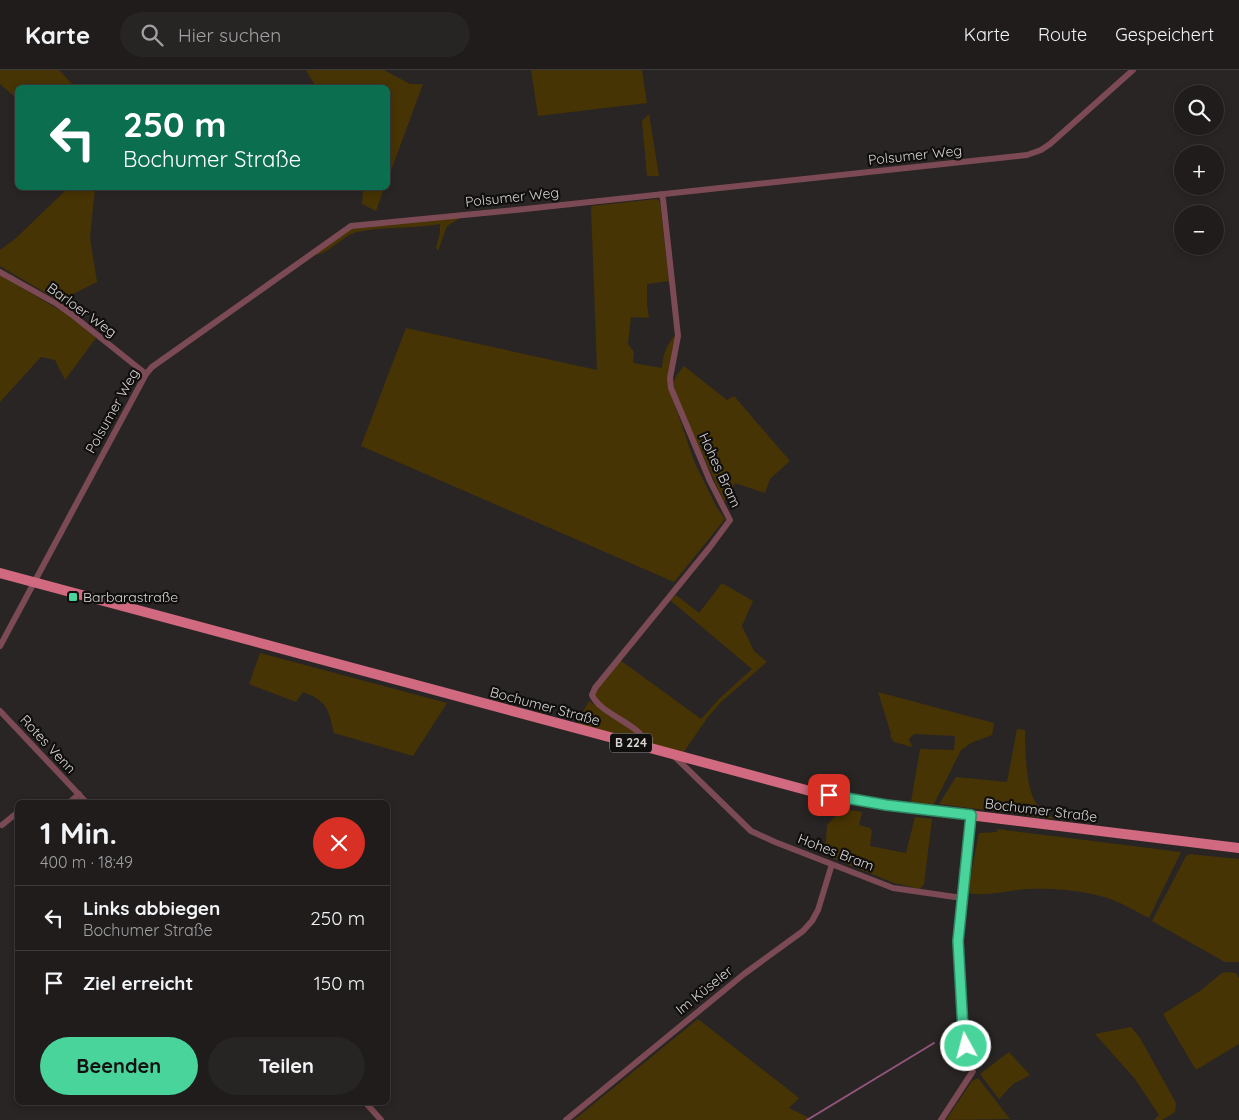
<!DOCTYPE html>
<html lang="de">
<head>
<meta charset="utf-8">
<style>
	body { margin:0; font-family:Quicksand,sans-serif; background:#272524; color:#f1f3f6; height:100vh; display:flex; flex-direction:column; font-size:19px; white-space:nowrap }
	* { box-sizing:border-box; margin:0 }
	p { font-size:16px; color:#a1a1a3 }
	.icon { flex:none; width:28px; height:28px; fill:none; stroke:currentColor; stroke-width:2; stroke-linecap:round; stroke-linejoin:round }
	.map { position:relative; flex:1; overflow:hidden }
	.sheet { position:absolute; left:15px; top:730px; width:375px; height:305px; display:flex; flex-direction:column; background:#1f1c1b; border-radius:8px; box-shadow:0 2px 8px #0003,0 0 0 1px #3c3a3a }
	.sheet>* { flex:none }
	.hud { position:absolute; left:15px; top:15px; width:375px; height:105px; border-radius:8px; box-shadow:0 2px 8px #0003,0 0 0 1px #3c3a3a; background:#0b6e4f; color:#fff; overflow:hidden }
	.fabs { position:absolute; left:1174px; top:15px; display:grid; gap:10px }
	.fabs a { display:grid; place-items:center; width:50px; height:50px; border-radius:50%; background:#1f1c1b; box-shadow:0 2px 8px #0003,0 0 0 1px #3c3a3a; font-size:25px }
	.pin { position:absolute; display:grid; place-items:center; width:42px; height:42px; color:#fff; margin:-21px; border-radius:10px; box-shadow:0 2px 8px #0006 }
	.me { position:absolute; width:55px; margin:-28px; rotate:353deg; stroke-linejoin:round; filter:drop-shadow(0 0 4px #0008) }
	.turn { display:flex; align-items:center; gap:18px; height:105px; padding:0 25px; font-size:22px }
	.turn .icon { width:65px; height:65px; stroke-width:2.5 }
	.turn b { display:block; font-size:35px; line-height:42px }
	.round { display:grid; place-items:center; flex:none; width:52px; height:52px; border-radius:26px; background:#272524 }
	.headline { display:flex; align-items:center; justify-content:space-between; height:85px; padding:0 25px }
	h1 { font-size:30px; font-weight:800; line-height:38px }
	.button { display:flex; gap:10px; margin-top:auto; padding:10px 25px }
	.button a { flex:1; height:58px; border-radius:30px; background:#49d49c; color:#111; font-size:20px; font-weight:800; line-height:58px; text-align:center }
	.button a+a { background:#272524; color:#f1f3f6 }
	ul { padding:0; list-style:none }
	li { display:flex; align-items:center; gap:15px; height:65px; padding:0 25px; border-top:1px solid #3c3a3a }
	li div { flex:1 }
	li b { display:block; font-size:19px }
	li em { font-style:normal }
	header { display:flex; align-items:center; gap:30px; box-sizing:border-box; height:70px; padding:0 25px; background:#1f1c1b; border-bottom:1px solid #3c3a3a }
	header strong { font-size:24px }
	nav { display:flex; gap:28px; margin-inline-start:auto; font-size:18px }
	.search { width:350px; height:45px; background:#272524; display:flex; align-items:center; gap:12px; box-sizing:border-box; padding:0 18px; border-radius:28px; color:#a1a1a3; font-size:19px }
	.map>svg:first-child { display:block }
</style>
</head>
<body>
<header>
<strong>Karte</strong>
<div class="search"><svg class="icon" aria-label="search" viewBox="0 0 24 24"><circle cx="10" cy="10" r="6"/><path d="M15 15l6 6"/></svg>Hier suchen</div>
<nav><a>Karte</a><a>Route</a><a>Gespeichert</a></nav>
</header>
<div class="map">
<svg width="1239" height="1050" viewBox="0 0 1239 1050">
	<rect width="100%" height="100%" fill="#292524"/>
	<path fill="#473404" d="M0 0H59L75 17 18 18 17 29 0 14Z
		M306 0H384L410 14H423L388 109V18L316 17Z
		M531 0H642L647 33 538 46Z
		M649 44 659 106H647L642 51Z
		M68 118H95L90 168 97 212 59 231 0 196V180L15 169Z
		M363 118H384L376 141 362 134Z
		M657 129 660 132 669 211 647 214V235L649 248 631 247 628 274 634 282 633 293 662 298C663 284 667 274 676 264L668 315 694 391 717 438 725 449 674 512 361 376 406 258 597 300 591 136Z
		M460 148 447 156 438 181 436 178 440 163V154C413 159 383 156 357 162 341 166 329 185 313 185L344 162 357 156Z
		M0 205 68 245 96 268 65 310 55 290 41 287 0 332Z
		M684 296 727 330 734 326 790 391 770 409 765 423 735 413 724 432 676 326C672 310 674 308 684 296Z
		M722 513 753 531 742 556 754 581 767 592 721 632 708 647 683 683 649 674 597 633 594 625 596 619 620 590 701 649 720 628 752 599 670 530 676 525 699 543Z
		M260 583 447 633 413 686 334 663C328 638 328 632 303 622L296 632 249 614Z
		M878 622 994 653 992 665 971 673 961 680 933 736 911 732 920 679 954 680 955 666 914 664 909 669 912 677 894 672 890 666 891 664Z
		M589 631 633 660 640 670 638 671 576 654Z
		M1017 659 1025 660C1025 678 1026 719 1036 733 1040 739 1048 744 1054 749L939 734 956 707 1007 712Z
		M842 739 862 742 859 755 870 758 872 761 870 776 906 783 915 747 932 749 924 814 920 819 894 813 825 785 827 755Z
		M997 759 1181 782 1149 848C1135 841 1119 831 1104 827 1079 820 1053 818 1028 819 1008 820 986 827 967 823L979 763 997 762Z
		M1189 784 1239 789V892H1225L1152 851 1186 786Z
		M1229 902 1236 903 1239 908V974L1196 1000 1163 944 1200 921 1222 903Z
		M698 949 799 1028 789 1038 809 1048 805 1050H574Z
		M1131 957 1140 968 1176 1033 1175 1042 1162 1050H1154L1159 1045 1135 1009 1095 964Z
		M1009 982 1030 1005 1013 1014 999 1029 980 1004Z
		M978 1008 1010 1049 946 1050 972 1011Z"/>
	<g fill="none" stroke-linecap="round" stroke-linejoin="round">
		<path stroke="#91557c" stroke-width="2" d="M807 1050 934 973"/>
		<path stroke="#7c4a54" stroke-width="6" d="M0 202 57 234 71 244 146 304
			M0 576 146 304 152 297 351 156 525 139 1027 85 1041 80 1050 74 1133 0
			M0 641 86 732
			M647 678C646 655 601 646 592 625L595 618 710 477 730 450 710 411 671 318 670 308 678 266 663 129 661 124
			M673 685 751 761 775 772 893 818 962 828
			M70 732 79 724
			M2 755 18 742
			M365 1032 381 1050
			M566 1050 744 904 803 861 812 851 818 840 832 794
			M941 1050 973 1001 969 993 963 959 958 871 971 745"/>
		<path stroke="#d16a81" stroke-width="10" d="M0 503 810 721 886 735 1239 778"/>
	</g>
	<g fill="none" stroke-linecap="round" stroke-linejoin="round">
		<g stroke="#2f8a65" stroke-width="12">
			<path id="route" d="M829 725 886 735 971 745 958 871 963 959 966 976"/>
		</g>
		<use href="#route" stroke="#49d49c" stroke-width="9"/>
	</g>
	<rect fill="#49d49c" stroke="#110f0e" stroke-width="2" x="68" y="522" width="10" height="10" rx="2.5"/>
	<g text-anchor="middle" stroke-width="4.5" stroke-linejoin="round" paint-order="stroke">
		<rect fill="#110f0e" stroke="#9b9898" stroke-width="1" x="610" y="663.5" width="42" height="19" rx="4"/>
		<g font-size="12" font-weight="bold" fill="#d6d3d3">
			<text x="631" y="677">B 224</text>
		</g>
		<g font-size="14" fill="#d6d3d3" stroke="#110f0e">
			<text transform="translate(915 85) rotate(-6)" y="5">Polsumer Weg</text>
			<text transform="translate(512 127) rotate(-6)" y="5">Polsumer Weg</text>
			<text transform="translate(82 240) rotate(36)" y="5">Barloer Weg</text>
			<text transform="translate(112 341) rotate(-61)" y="5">Polsumer Weg</text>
			<text transform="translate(720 400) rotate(65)" y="5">Hohes Bram</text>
			<text transform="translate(545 636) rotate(15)" y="5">Bochumer Straße</text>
			<text transform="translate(48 674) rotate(47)" y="5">Rotes Venn</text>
			<text transform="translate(1041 740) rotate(7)" y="5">Bochumer Straße</text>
			<text transform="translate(836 782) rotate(21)" y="5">Hohes Bram</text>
			<text transform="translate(704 920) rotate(-39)" y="5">Im Küseler</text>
		</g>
		<g font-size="14" fill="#d6d3d3" stroke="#110f0e" text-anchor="start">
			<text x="83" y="532">Barbarastraße</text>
		</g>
	</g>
</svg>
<div class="fabs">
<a><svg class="icon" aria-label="search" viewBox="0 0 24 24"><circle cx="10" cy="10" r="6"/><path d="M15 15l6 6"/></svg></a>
<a>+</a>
<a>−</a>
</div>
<div class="pin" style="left:829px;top:725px;background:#d93025"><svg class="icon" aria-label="arrive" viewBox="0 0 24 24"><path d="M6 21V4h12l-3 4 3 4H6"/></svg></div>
<svg class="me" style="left:966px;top:976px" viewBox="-20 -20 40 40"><circle r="17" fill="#49d49c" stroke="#fff" stroke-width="3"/><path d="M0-11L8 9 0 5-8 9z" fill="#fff"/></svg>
<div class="hud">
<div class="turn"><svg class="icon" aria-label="left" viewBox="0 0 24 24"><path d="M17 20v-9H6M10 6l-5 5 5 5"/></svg><div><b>250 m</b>Bochumer Straße</div></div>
</div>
<section class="sheet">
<div class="headline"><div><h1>1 Min.</h1><p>400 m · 18:49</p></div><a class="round" style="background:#d93025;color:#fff"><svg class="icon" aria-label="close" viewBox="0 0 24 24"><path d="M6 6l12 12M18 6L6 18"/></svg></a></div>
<ul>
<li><svg class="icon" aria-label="left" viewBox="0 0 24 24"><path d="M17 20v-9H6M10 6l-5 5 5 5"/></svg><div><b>Links abbiegen</b><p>Bochumer Straße</p></div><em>250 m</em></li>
<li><svg class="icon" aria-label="arrive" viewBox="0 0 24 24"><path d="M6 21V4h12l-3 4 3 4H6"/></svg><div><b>Ziel erreicht</b></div><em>150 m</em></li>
</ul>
<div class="button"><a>Beenden</a><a>Teilen</a></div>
</section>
</div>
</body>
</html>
